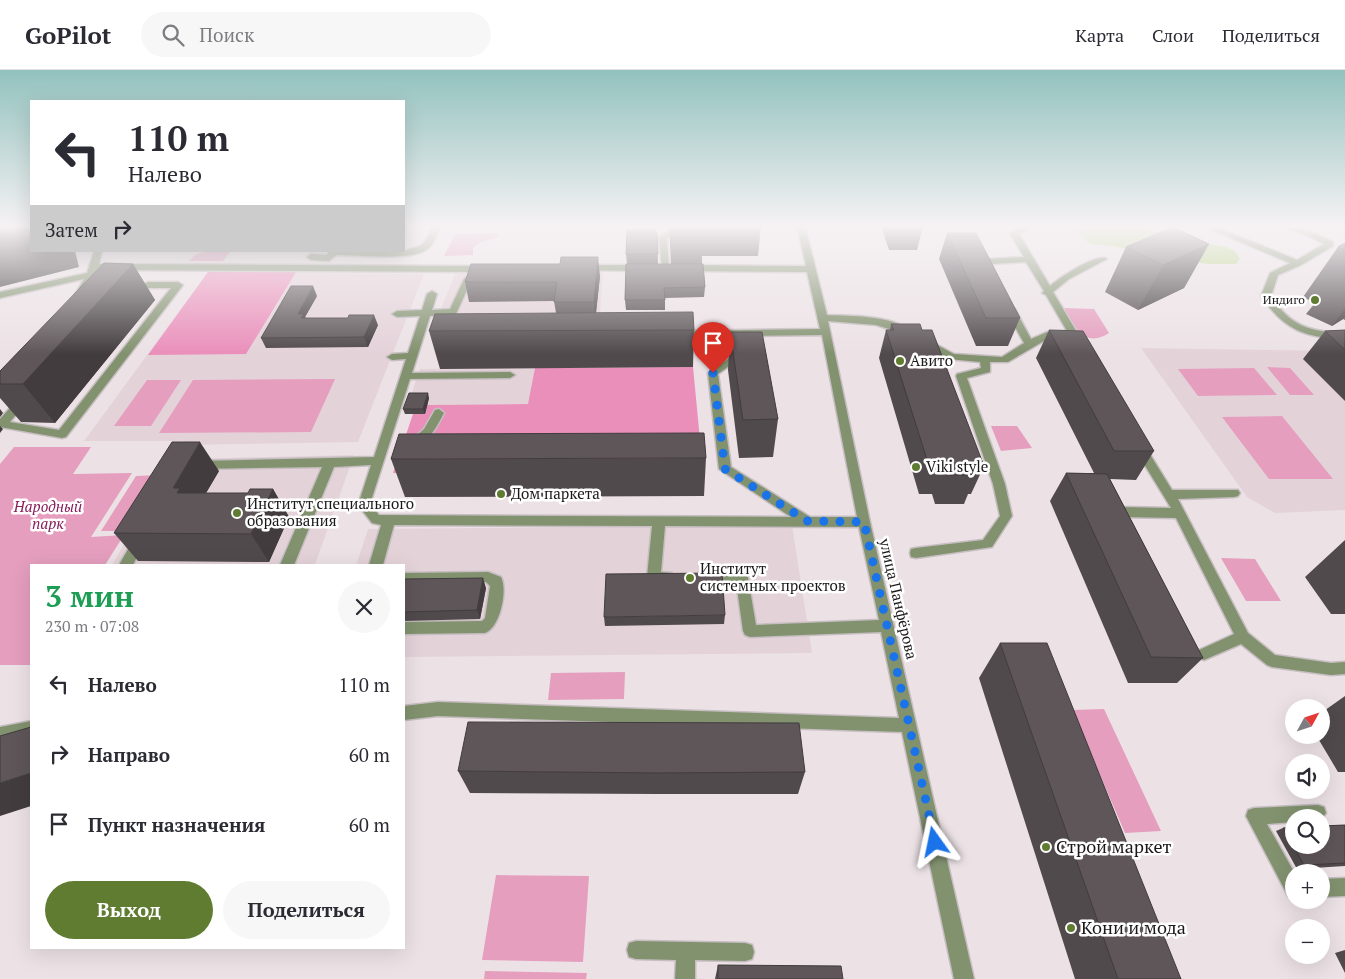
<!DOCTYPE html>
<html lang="ru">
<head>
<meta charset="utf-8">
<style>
	body { margin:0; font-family:"PT Serif",serif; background:#f7f7f7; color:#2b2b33; height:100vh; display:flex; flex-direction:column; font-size:19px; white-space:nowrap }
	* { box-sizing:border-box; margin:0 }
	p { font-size:16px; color:#7c7c81 }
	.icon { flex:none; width:28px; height:28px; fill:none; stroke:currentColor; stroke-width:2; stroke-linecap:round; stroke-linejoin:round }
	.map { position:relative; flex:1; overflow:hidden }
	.side { position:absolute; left:30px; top:494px; width:375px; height:385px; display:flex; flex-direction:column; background:#fff; border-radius:0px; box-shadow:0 5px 20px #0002 }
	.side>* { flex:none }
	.guide { position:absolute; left:30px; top:30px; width:375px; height:152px; border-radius:0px; box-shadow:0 5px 20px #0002; background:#fff; color:#2b2b33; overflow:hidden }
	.needle { width:32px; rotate:50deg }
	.tools { position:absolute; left:1285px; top:629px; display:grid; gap:10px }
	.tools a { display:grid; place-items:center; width:45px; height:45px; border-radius:50%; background:#fff; box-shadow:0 5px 20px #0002; font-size:25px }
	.pin { position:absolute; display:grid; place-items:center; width:42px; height:42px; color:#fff; margin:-51px -21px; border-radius:50% 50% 50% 0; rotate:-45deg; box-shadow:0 0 5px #0007 }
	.pin .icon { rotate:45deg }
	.me { position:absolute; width:55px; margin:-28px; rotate:348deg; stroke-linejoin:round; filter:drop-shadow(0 0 4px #0008) }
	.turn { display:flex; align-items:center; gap:18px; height:105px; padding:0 15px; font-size:22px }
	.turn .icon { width:65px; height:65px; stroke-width:2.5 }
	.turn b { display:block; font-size:35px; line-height:42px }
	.then { display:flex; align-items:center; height:48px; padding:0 15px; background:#0003; gap:10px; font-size:19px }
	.round { display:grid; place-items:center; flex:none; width:52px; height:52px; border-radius:26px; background:#f7f7f7 }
	.summary { display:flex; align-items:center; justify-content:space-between; height:85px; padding:0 15px }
	h1 { font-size:30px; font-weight:800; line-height:38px; color:#1e9e55 }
	.cta { display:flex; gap:10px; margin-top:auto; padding:10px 15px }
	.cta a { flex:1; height:58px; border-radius:30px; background:#5f7c31; color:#fff; font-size:20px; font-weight:800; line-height:58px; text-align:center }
	.cta a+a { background:#f7f7f7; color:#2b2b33 }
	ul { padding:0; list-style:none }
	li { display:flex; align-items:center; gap:15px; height:70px; padding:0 15px }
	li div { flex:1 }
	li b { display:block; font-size:19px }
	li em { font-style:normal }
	header { display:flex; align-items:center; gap:30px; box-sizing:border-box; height:70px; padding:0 25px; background:#fff; border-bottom:1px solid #e1e1e2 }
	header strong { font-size:24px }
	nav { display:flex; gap:28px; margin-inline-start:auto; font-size:18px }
	.search { width:350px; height:45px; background:#f7f7f7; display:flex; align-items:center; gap:12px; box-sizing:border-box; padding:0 18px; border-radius:28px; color:#7c7c81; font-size:19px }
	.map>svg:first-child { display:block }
</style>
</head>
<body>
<header>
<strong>GoPilot</strong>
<div class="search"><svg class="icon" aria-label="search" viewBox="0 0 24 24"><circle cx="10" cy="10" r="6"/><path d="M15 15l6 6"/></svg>Поиск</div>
<nav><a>Карта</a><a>Слои</a><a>Поделиться</a></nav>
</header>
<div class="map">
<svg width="1345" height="909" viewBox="0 0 1345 909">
	<rect width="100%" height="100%" fill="#ece2e6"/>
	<path fill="#e4d2d9" d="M208 202 424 204 358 372 183 375 185 371H84Z
		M456 202H603L599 256 439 243Z
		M1141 278 1345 281V440L1275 443 1247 427Z
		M535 298 529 334 427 335 429 328H410L420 299Z
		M354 385 315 495H112L173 389Z
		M792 455 812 583 404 587V495H356L368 459Z"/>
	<path fill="#e59ebe" d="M500 163 498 167 481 172 473 178V185L444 186 455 164Z
		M206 181 230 182 223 191H189L195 185Z
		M1063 238 1094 239 1109 263C1085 279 1074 256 1063 238Z
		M1267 297 1290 298 1314 325H1290Z
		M1254 298 1277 325 1198 326 1178 299Z
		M335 309 311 362 159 363 193 310Z
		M147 310H181L151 356H114Z
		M1282 346 1333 409H1269L1222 347Z
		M991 356H1017L1032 378 1001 381Z
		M14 377H91L73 404 132 403 91 467 124 465 105 495H31V595H0V394Z
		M159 405 127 461H101L136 406Z
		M1221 488 1255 489 1281 531H1246Z
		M625 602 624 629 548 630 551 603Z
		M1104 639 1161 761 1125 763 1072 640Z
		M496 805 589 806 583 892 482 890Z
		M485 901 587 903 586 909H484Z"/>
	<path fill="#ea8fba" d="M208 202H296L246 284 148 285Z
		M693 297 703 401 393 403 413 344H425L427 335 528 334 535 298Z"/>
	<path fill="#b2d77f" d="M1070 156H1140L1175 168 1226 177 1235 181 1240 189 1236 194H1209L1175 190 1113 176 1090 174Z"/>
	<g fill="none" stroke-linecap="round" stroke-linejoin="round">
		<g stroke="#c6bec1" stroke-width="3">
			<path id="minor" d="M432 156H440C437 165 434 175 426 180 410 191 356 185 336 185L329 191 311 190 307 187 311 184 327 185 329 181H404C422 175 424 178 432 156Z
				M687 156H699L667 168 669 198 662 200 659 167 668 161Z
				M797 156H805L827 245C849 246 893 245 910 261L905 264 876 255 828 251 870 452 974 909H954L902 662 438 646 404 650V636L438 632 899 648 881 562 750 567 745 565 743 561 736 511 704 512 699 511 697 507 699 503 704 502H747L756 555 879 550 859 457 665 456 661 502 672 503 674 507 672 511C665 513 656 513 649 511L647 507 652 456 394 455 383 495H369L381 455 372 453 358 435 371 395 334 397 294 495H280L322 397 198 399 192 395 198 391 374 387 406 289 392 290 387 287 392 284 408 283 420 246 397 247 392 244 397 241 422 240 427 224 432 221 437 224 432 240 450 239 464 209 468 206 472 209 456 244 430 246 412 303 510 302 515 305 510 308 410 309 370 434 379 445 791 447 719 399 708 303 742 279 746 280V284L718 304 731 397 810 447H857L822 265 678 267 673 264 678 261 820 259 807 202 687 201 683 198 687 195 806 196Z
				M925 156H933V157L929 159Z
				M1023 156H1035L1019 164 1050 216C1059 208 1098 182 1107 189L1069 209 1053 222 1078 264 1076 266 1049 268 1008 292H990V302L967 308 1005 414 1012 446 1010 449 992 477 916 488 911 487 910 483 911 479 916 478 983 470 1000 446 993 414 956 306 957 304 981 298 980 292 948 289 920 272 922 270H928L954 284 1002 287 1024 273 1005 239 1010 236 1015 239 1031 269 1047 262 1067 261 1046 225 1042 223 1044 221 1026 192 991 194 994 201 990 204 987 203 981 192 985 189 1024 187 1010 163Z
				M1202 156H1214L1297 190 1324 174 1304 164 1278 156C1300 156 1314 162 1333 172V176L1301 195 1278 205 1271 226C1290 256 1310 262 1345 263V269C1305 268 1284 260 1261 226L1270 203 1290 193Z
				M94 181H102L99 194 485 196 489 199 485 202 97 200 82 228H76L74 226 84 209 0 228V222L87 203Z
				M582 195H642L646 198 642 201 579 200 578 198Z
				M148 212H178L183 215 66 367 62 368 0 357V349L18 329 22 328 27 331 10 352 59 360 171 218H149L131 225 126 222Z
				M439 339 444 343C438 354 425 381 409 377L407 374 424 359 435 340Z
				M1139 372 1143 373 1172 420H1238L1240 423 1238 426 1234 427 1178 429 1248 563 1275 585 1331 593 1345 592V604L1331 605 1272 597 1267 595 1241 574 1204 590 1199 588 1197 584 1199 580 1234 564 1176 448 1121 447 1117 445 1115 442 1117 439 1121 437 1171 438 1133 376Z
				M139 465 143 467 145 470 133 495H119L135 467Z
				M488 502 501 507C508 520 500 558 485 563L404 564V552L482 551 485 548 490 516 486 512 404 513V503Z
				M31 651V665L0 671V657Z
				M1318 735 1324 737 1326 743 1321 750V748H1294V752L1267 754 1294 802V829L1288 826 1246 746 1248 740 1254 738Z
				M1345 808V826L1321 827V809Z
				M636 871 745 873 752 875 754 882 752 889 745 891 695 890V909H675L676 890 636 889 629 887 627 880 629 873Z"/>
		</g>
		<use href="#minor" fill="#82926f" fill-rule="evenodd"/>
	</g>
	<path fill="#514a4d" d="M669 156H761L758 186H702V194L705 217 704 227 665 228V240H626L625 230 627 194 626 184 657 162 658 194H671Z
		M881 156H923L917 180H889Z
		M947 163 1020 248 1008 276H976L939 189Z
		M1345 173V250L1343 249 1332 256 1306 244 1315 233 1303 227 1338 177Z
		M1209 174 1184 218 1138 240 1105 222 1126 177Z
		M133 194 155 230 55 353 21 352 0 328V301Z
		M600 206 596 243 694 260 693 297 440 299 429 261 556 243 554 231 469 232 465 212Z
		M317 226 305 247 306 248 378 255 368 277 266 278 261 268Z
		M891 254 984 396 971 424H968L964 434H935L932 424H919L879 288 886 260H890Z
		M1049 260 1154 381 1136 410 1110 409 1203 588 1177 613H1128L1050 431 1066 403H1094L1036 288Z
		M1345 260V331L1303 289 1325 261Z
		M730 262 778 349 773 387 739 388 728 300Z
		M429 328 425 344H405L403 339Z
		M706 388 704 426 405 427 391 389Z
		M219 401 206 423H248L273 419 289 447 269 492 138 491 114 463Z
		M1345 470V544H1331L1305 507Z
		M404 509 486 518 480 549 404 551Z
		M725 545 724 554 605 556 604 547Z
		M1000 573 1181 909H1075L979 608Z
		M1345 626V702H1338L1316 665H1321V643Z
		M458 701 805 702 798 724H658L470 723Z
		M1345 755V796L1297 799 1276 761 1283 758Z
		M1345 880V903L1335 883Z
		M718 895 843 909H715Z"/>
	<path fill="#423c3e" d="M31 158V181H75L79 197 0 217V165Z
		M1209 174 1184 218 1138 240 1163 195Z
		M598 187 600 206 595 251 594 232Z
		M133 194 155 230 55 353 23 314Z
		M313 216 317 226 305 247 308 254 306 258 298 244Z
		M1345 239V246L1343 249 1332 256Z
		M374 245 378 255 368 277 364 267Z
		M428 323 429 328 425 344 423 339Z
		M0 339 3 343 0 347Z
		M0 356 3 359 0 363Z
		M200 372 219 401 196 440 173 418Z
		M273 419 289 447 269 492 251 464Z
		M483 508 486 518 480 549 477 540Z
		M31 703V736L0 746V713Z"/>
	<path fill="#5e5659" stroke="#423c3e" d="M0 156H31V158L0 165Z
		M1173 157 1209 174 1163 195 1126 177Z
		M627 160H654L657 162 658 184H626Z
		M947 163H976L1020 248H986Z
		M1345 173V180L1338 177Z
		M561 187H598L594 232H554L557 212H465L471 194H560Z
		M104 193 133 194 23 314H0V301Z
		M626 194H703L705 217 664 218 665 230H625Z
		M291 216H313L298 244H304L301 248H348L349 245H374L364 267 261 268Z
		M693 242 694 260 429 261 435 244Z
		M891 254H920L922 260H932L984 396H972L976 405H946L943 396H929L886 260H894Z
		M1049 260 1083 261 1154 381H1114Z
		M1345 260V280L1325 261Z
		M730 262H762L778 349 743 350Z
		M409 323H428L423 339H403Z
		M704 363 706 388 391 389 399 364Z
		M172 372H200L173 418H180L177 423H248L250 419H273L251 464 114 463Z
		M1066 403 1107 404 1203 588 1151 587Z
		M722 503 725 545 604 547 606 504Z
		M483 508 477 540 404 542V509Z
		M1000 573H1047L1181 909H1118Z
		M468 652 799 653 805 702 658 703 458 701Z
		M31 657V703L0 713V666Z
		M1345 755V793L1304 795 1283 758 1294 757V775H1321V756Z
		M718 895 841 896 843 909H718Z"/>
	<linearGradient id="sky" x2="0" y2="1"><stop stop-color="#92c2be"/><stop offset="0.55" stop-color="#f6f2f4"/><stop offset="1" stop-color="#f6f2f4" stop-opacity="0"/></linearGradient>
	<rect width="1345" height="284" fill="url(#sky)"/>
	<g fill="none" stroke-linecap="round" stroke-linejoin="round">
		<path stroke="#1a73e8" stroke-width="9" stroke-dasharray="0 16.2" d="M713 303 725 399 807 451 864 452 935 772"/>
	</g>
	<g fill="#5f7c31" stroke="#fff" stroke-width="2">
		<circle cx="1315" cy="230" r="5"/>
		<circle cx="900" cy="291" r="5"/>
		<circle cx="916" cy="397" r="5"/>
		<circle cx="501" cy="424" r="5"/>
		<circle cx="237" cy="443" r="5"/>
		<circle cx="690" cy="508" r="5"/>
		<circle cx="1046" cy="777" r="5"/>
		<circle cx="1071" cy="858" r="5"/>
	</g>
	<g text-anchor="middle" stroke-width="5" stroke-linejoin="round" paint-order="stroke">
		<g font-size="12" fill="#1b1819" stroke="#fff" text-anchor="end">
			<text x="1305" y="234">Индиго</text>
		</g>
		<g font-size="15" fill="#1b1819" stroke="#fff" text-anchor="start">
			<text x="910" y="296">Авито</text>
			<text x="926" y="402">Viki style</text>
			<text x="511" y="429">Дом паркета</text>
			<text x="247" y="439">Институт специального<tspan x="247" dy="17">образования</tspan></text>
			<text x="700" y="504">Институт<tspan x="700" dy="17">системных проектов</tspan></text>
		</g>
		<g font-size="15" font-style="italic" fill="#871e5a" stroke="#fff">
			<text x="48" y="442">Народный<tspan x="48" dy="17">парк</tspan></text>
		</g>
		<g font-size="15" fill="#1b1819" stroke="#fff">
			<text transform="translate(898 529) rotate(77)" y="5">улица Панфёрова</text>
		</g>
		<g font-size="18" fill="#1b1819" stroke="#fff" text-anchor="start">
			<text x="1056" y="783">Строй маркет</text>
			<text x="1081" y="864">Кони и мода</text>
		</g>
	</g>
</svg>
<div class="tools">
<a><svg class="needle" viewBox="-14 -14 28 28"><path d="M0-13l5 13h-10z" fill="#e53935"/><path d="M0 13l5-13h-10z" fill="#7c7c81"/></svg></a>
<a><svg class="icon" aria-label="sound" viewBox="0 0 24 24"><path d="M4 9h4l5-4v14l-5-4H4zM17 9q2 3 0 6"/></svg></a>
<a><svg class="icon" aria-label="search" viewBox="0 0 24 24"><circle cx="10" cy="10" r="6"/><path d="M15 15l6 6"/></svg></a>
<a>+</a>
<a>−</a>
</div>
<div class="pin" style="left:713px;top:303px;background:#d93025"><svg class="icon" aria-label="arrive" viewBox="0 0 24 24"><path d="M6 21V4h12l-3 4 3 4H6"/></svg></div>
<svg class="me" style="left:935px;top:772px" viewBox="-20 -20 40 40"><path d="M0-17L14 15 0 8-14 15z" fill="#1a73e8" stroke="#fff" stroke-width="4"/></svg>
<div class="guide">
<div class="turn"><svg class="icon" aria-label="left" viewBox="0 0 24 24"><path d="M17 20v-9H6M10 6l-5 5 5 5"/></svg><div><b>110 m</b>Налево</div></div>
<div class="then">Затем<svg class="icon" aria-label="right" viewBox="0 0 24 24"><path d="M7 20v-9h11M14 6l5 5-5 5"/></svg></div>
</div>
<section class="side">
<div class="summary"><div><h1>3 мин</h1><p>230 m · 07:08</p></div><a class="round"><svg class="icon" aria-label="close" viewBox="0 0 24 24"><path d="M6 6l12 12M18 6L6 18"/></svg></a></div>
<ul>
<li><svg class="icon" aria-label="left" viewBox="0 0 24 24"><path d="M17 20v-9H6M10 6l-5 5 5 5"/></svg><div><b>Налево</b></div><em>110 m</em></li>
<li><svg class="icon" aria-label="right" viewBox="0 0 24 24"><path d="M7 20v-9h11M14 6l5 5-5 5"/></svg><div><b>Направо</b></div><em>60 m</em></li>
<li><svg class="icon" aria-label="arrive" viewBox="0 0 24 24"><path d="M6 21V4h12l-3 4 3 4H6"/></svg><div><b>Пункт назначения</b></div><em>60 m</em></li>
</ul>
<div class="cta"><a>Выход</a><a>Поделиться</a></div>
</section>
</div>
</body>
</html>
